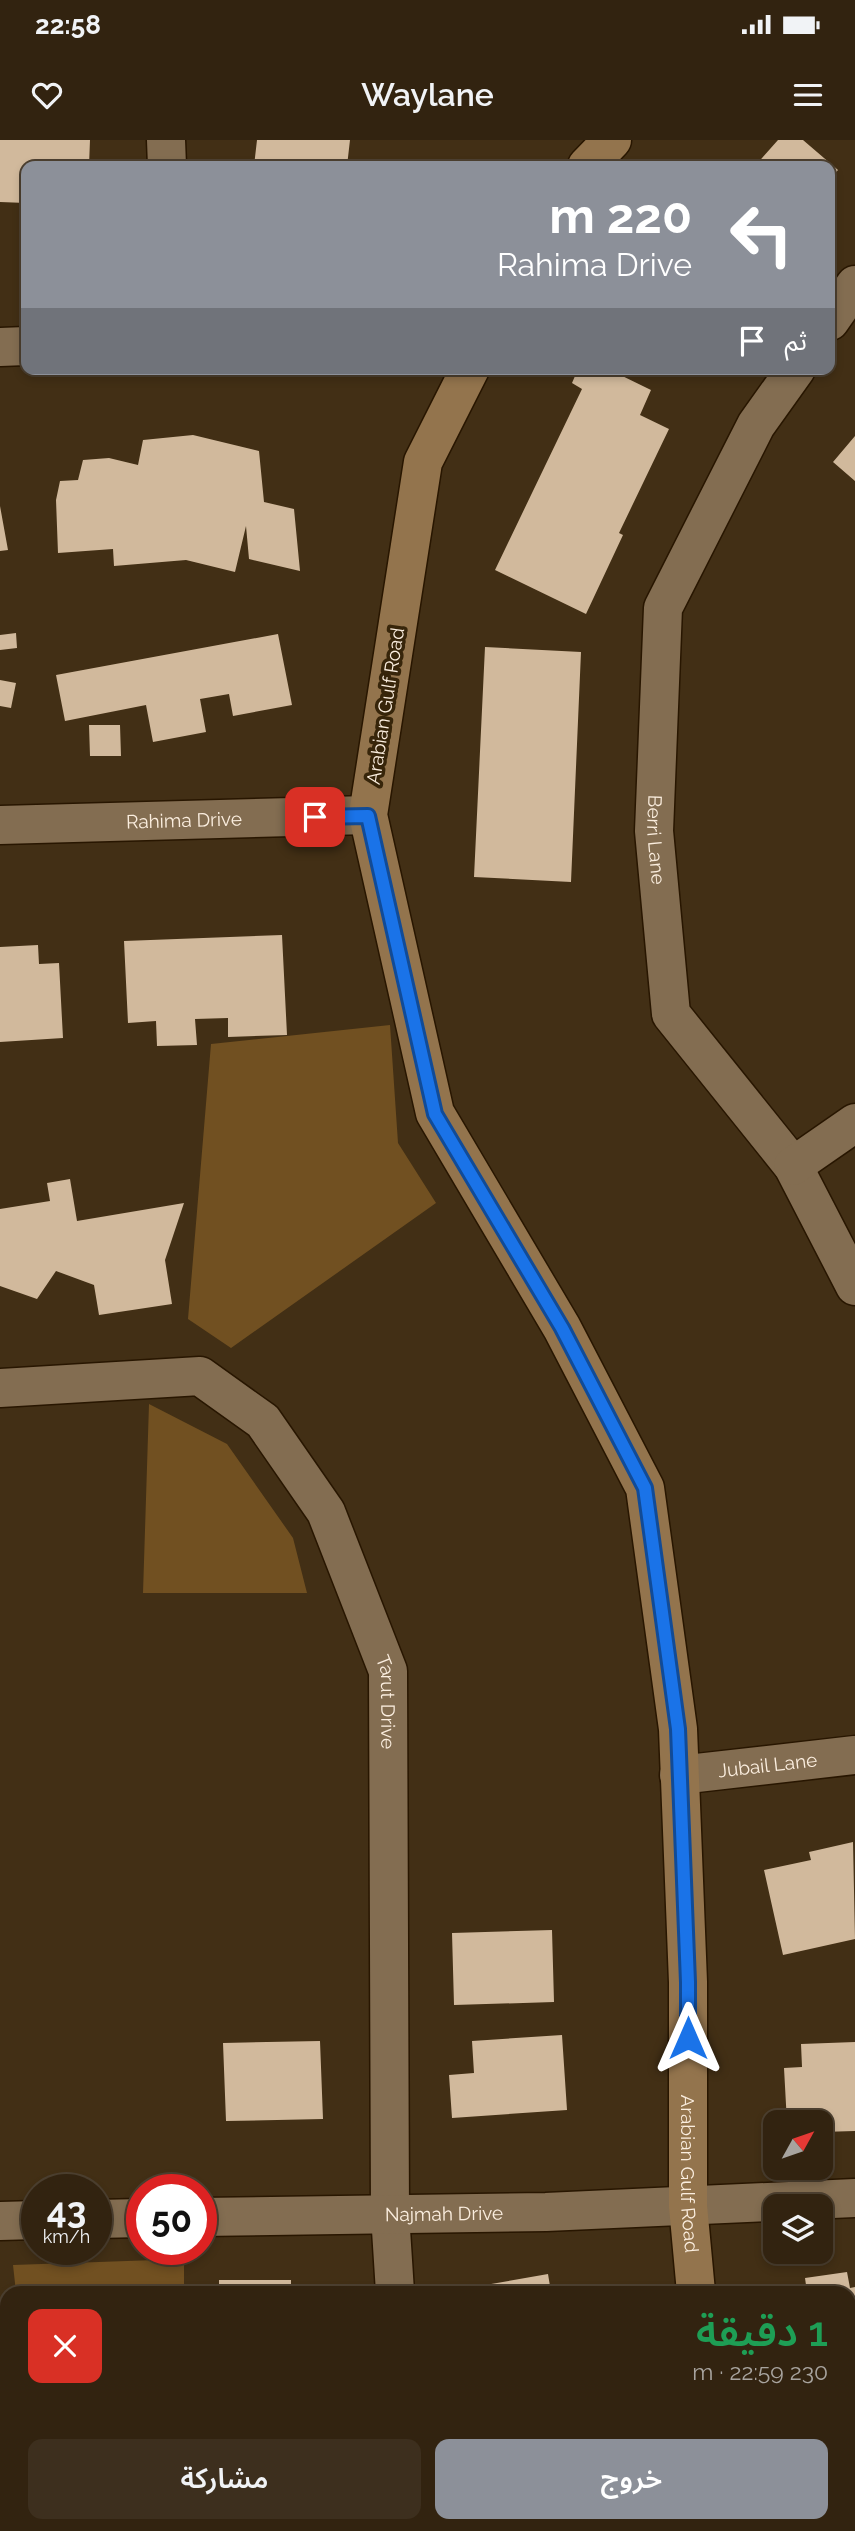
<!DOCTYPE html>
<html lang="ar">
<head>
<meta charset="utf-8">
<style>
	body { margin:0; font-family:Raleway,"Noto Sans Arabic",sans-serif; background:#3d2f1e; color:#f1f3f6; direction:rtl; height:100vh; display:flex; flex-direction:column; font-size:26px; white-space:nowrap }
	* { box-sizing:border-box; margin:0 }
	p { font-size:23px; color:#a8a49f }
	.icon { flex:none; width:38px; height:38px; fill:none; stroke:currentColor; stroke-width:2; stroke-linecap:round; stroke-linejoin:round }
	.map { position:relative; flex:1; overflow:hidden; direction:ltr }
	.details { position:absolute; left:0px; top:2146px; width:856px; height:247px; display:flex; flex-direction:column; background:#322310; border-radius:21px 21px 0 0; box-shadow:0 4px 10px #0003,0 0 0 2px #4d4030; direction:rtl }
	.details>* { flex:none }
	.hud { position:absolute; left:21px; top:21px; width:814px; height:214px; border-radius:14px; box-shadow:0 4px 10px #0003,0 0 0 2px #4d4030; direction:rtl; background:#8c9099; color:#fff; overflow:hidden }
	.needle { width:46px; rotate:50deg }
	.buttons { position:absolute; left:763px; top:1970px; display:grid; gap:14px }
	.buttons a { display:grid; place-items:center; width:70px; height:70px; border-radius:14px; background:#322310; box-shadow:0 4px 10px #0003,0 0 0 2px #4d4030; font-size:35px }
	.speed { position:absolute; left:21px; top:2034px; display:flex; gap:14px; font-size:35px; font-weight:700; text-align:center }
	.speed>* { display:grid; place-content:center; width:91px; height:91px; border-radius:50%; background:#322310; box-shadow:0 4px 10px #0003,0 0 0 2px #4d4030; line-height:1 }
	.speed small { font-size:18px; font-weight:400 }
	.speed .limit { border:10px solid #d22; background:#fff; color:#111 }
	.pin { position:absolute; display:grid; place-items:center; width:60px; height:60px; color:#fff; margin:-30px; border-radius:14px; box-shadow:0 4px 10px #0006 }
	.me { position:absolute; width:77px; margin:-38px; rotate:0deg; stroke-linejoin:round; filter:drop-shadow(0 0 5px #0008) }
	.turn { display:flex; align-items:center; gap:24px; height:147px; padding:0 28px; font-size:32px }
	.turn .icon { width:91px; height:91px; stroke-width:2.5 }
	.turn b { display:block; font-size:49px; line-height:60px }
	.then { display:flex; align-items:center; height:66px; padding:0 28px; background:#0003; gap:14px; font-size:26px }
	.round { display:grid; place-items:center; flex:none; width:74px; height:74px; border-radius:14px; background:#3d2f1e }
	.head { display:flex; align-items:center; justify-content:space-between; height:119px; padding:0 28px }
	h1 { font-size:42px; font-weight:600; line-height:52px; color:#1e9e55 }
	.cta { display:flex; gap:14px; margin-top:auto; padding:14px 28px }
	.cta a { flex:1; height:80px; border-radius:14px; background:#8c9099; color:#fff; font-size:28px; font-weight:600; line-height:80px; text-align:center }
	.cta a+a { background:#3d2f1e; color:#f1f3f6 }
	.status { display:flex; justify-content:space-between; align-items:center; height:49px; padding:0 35px; background:#322310; direction:ltr }
	.status svg { height:19px; fill:currentColor }
	header { display:flex; justify-content:space-between; align-items:center; height:91px; padding:0 28px; background:#322310; font-size:32px; font-weight:600 }
	.map>svg:first-child { display:block }
</style>
</head>
<body>
<div class="status"><b>22:58</b><svg viewBox="0 0 49 12"><path d="M0 12V9h3v3zM5 12V6h3v6zM10 12V3h3v9zM15 12V0h3v12zM26 1h20v11H26zM47 4h2v5h-2z"/></svg></div>
<header><svg class="icon" aria-label="menu" viewBox="0 0 24 24"><path d="M4 6h16M4 12h16M4 18h16"/></svg>Waylane<svg class="icon" aria-label="heart" viewBox="0 0 24 24"><path d="M12 20l-8-8c-3-5 5-10 8-4 3-6 11-1 8 4z"/></svg></header>
<div class="map">
<svg width="855" height="2391" viewBox="0 0 855 2391">
	<rect width="100%" height="100%" fill="#422f15"/>
	<path fill="#715021" d="M390 885 398 1003 436 1063 231 1208 188 1179 211 904Z
		M149 1264 227 1304 293 1398 307 1453H143Z
		M184 2119V2152H16L13 2125Z"/>
	<path fill="#d1b99c" d="M0 0H90L89 26H26V63L0 62Z
		M257 0H350L347 26H254Z
		M778 0H803L838 30 830 39V26H755Z
		M578 229H608L651 250 640 275 669 289 619 393 623 395 586 474 495 430 582 249 572 243Z
		M193 295 259 311 264 362 294 369 300 431 249 419 246 386 235 432 186 420 114 426 113 409 58 413 56 360 60 341 78 340 83 320 109 318 138 325 143 300Z
		M855 296V341L833 322Z
		M0 366 8 410 0 411Z
		M16 493 17 508 0 510V495Z
		M278 494 292 565 233 576 229 554 200 559 206 592 153 602 146 565 65 581 56 535Z
		M485 507 581 512 571 742 474 737Z
		M0 540 16 543 11 568 0 566Z
		M89 585H120L121 616H90Z
		M282 795 287 895 228 897V878L195 879 197 905 157 906 156 881 128 883 124 801Z
		M38 805 39 824 59 823 63 898 0 902V807Z
		M70 1039 77 1081 184 1063 165 1120 172 1164 99 1175 94 1145 56 1131 37 1159 0 1146V1069L50 1061 47 1043Z
		M853 1702 855 1799 783 1815 764 1730 811 1720 809 1712Z
		M552 1790 554 1862 454 1865 452 1793Z
		M562 1895 567 1970 452 1978 449 1935 474 1933 472 1901Z
		M320 1901 323 1979 226 1981 223 1903Z
		M855 1902V1991L821 1992V1983H787L784 1928 802 1927 801 1904Z
		M847 2132 850 2148 855 2147V2249L849 2250V2152H807L805 2138Z
		M548 2134 551 2152H469L468 2148Z
		M219 2140H291V2152H219Z
		M855 2365V2391H843L846 2385H849V2379Z
		M11 2385H51L53 2391H0Z
		M96 2385H180L183 2391H98Z"/>
	<g fill="none" stroke-linecap="round" stroke-linejoin="round">
		<g stroke="#281600" stroke-width="41">
			<g id="street">
				<path d="M166 0 167 26"/>
				<path d="M830 181 855 145"/>
				<path d="M0 207 26 206"/>
				<path id="s1" d="M796 229 756 285 663 468 654 691 671 874 793 1026 855 1146"/>
				<path id="s2" d="M0 685 368 675"/>
				<path d="M793 1026 855 983"/>
				<path id="s3" d="M0 1248 200 1236 263 1281 326 1372 388 1531 390 2074 395 2152"/>
				<path id="s4" d="M679 1635 855 1615"/>
				<path id="s5" d="M201 2077 546 2072 855 2058"/>
				<path d="M96 2079 142 2078"/>
				<path d="M0 2081 37 2080"/>
				<path d="M409 2385 410 2391"/>
			</g>
		</g>
		<g stroke="#281600" stroke-width="41">
			<g id="secondary">
				<path d="M587 26 612 0"/>
				<path id="s6" d="M470 229 423 322 368 675 435 973 562 1188 645 1348 678 1589 688 1842V2066L696 2152"/>
				<path d="M727 2385 728 2391"/>
			</g>
		</g>
		<use href="#street" stroke="#836d51" stroke-width="38"/>
		<use href="#secondary" stroke="#93744d" stroke-width="38"/>
	</g>
	<g fill="none" stroke-linecap="round" stroke-linejoin="round">
		<g stroke="#114b97" stroke-width="18">
			<path id="route" d="M315 677 368 676 435 974 562 1188 645 1348 678 1589 688 1842V1898"/>
		</g>
		<use href="#route" stroke="#1a73e8" stroke-width="12"/>
	</g>
	<g text-anchor="middle" stroke-width="7" stroke-linejoin="round" paint-order="stroke">
		<g font-size="19" fill="#fbeedf" stroke="#37250a">
			<text transform="translate(385 566) rotate(-81)" y="7">Arabian Gulf Road</text>
			<text dy="7" stroke="none"><textPath href="#s2" startOffset="184">Rahima Drive</textPath></text>
			<text dy="7" stroke="none"><textPath href="#s1" startOffset="506">Berri Lane</textPath></text>
			<text dy="7" stroke="none"><textPath href="#s3" startOffset="590">Tarut Drive</textPath></text>
			<text dy="7" stroke="none"><textPath href="#s4" startOffset="89">Jubail Lane</textPath></text>
			<text dy="7" stroke="none"><textPath href="#s6" startOffset="1885">Arabian Gulf Road</textPath></text>
			<text dy="7" stroke="none"><textPath href="#s5" startOffset="243">Najmah Drive</textPath></text>
		</g>
	</g>
</svg>
<div class="buttons">
<a><svg class="needle" viewBox="-14 -14 28 28"><path d="M0-13l5 13h-10z" fill="#e53935"/><path d="M0 13l5-13h-10z" fill="#a8a49f"/></svg></a>
<a><svg class="icon" aria-label="layers" viewBox="0 0 24 24"><path d="M12 4l9 5-9 5-9-5zM3 14l9 5 9-5"/></svg></a>
</div>
<div class="speed"><div>43<small>km/h</small></div><div class="limit">50</div></div>
<div class="pin" style="left:315px;top:677px;background:#d93025"><svg class="icon" aria-label="arrive" viewBox="0 0 24 24"><path d="M6 21V4h12l-3 4 3 4H6"/></svg></div>
<svg class="me" style="left:688px;top:1898px" viewBox="-20 -20 40 40"><path d="M0-17L14 15 0 8-14 15z" fill="#1a73e8" stroke="#fff" stroke-width="4"/></svg>
<div class="hud">
<div class="turn"><svg class="icon" aria-label="left" viewBox="0 0 24 24"><path d="M17 20v-9H6M10 6l-5 5 5 5"/></svg><div><b>220 m</b>Rahima Drive</div></div>
<div class="then">ثم<svg class="icon" aria-label="arrive" viewBox="0 0 24 24"><path d="M6 21V4h12l-3 4 3 4H6"/></svg></div>
</div>
<section class="details">
<div class="head"><div><h1>1 دقيقة</h1><p>230 m · 22:59</p></div><a class="round" style="background:#d93025;color:#fff"><svg class="icon" aria-label="close" viewBox="0 0 24 24"><path d="M6 6l12 12M18 6L6 18"/></svg></a></div>
<div class="cta"><a>خروج</a><a>مشاركة</a></div>
</section>
</div>
</body>
</html>
